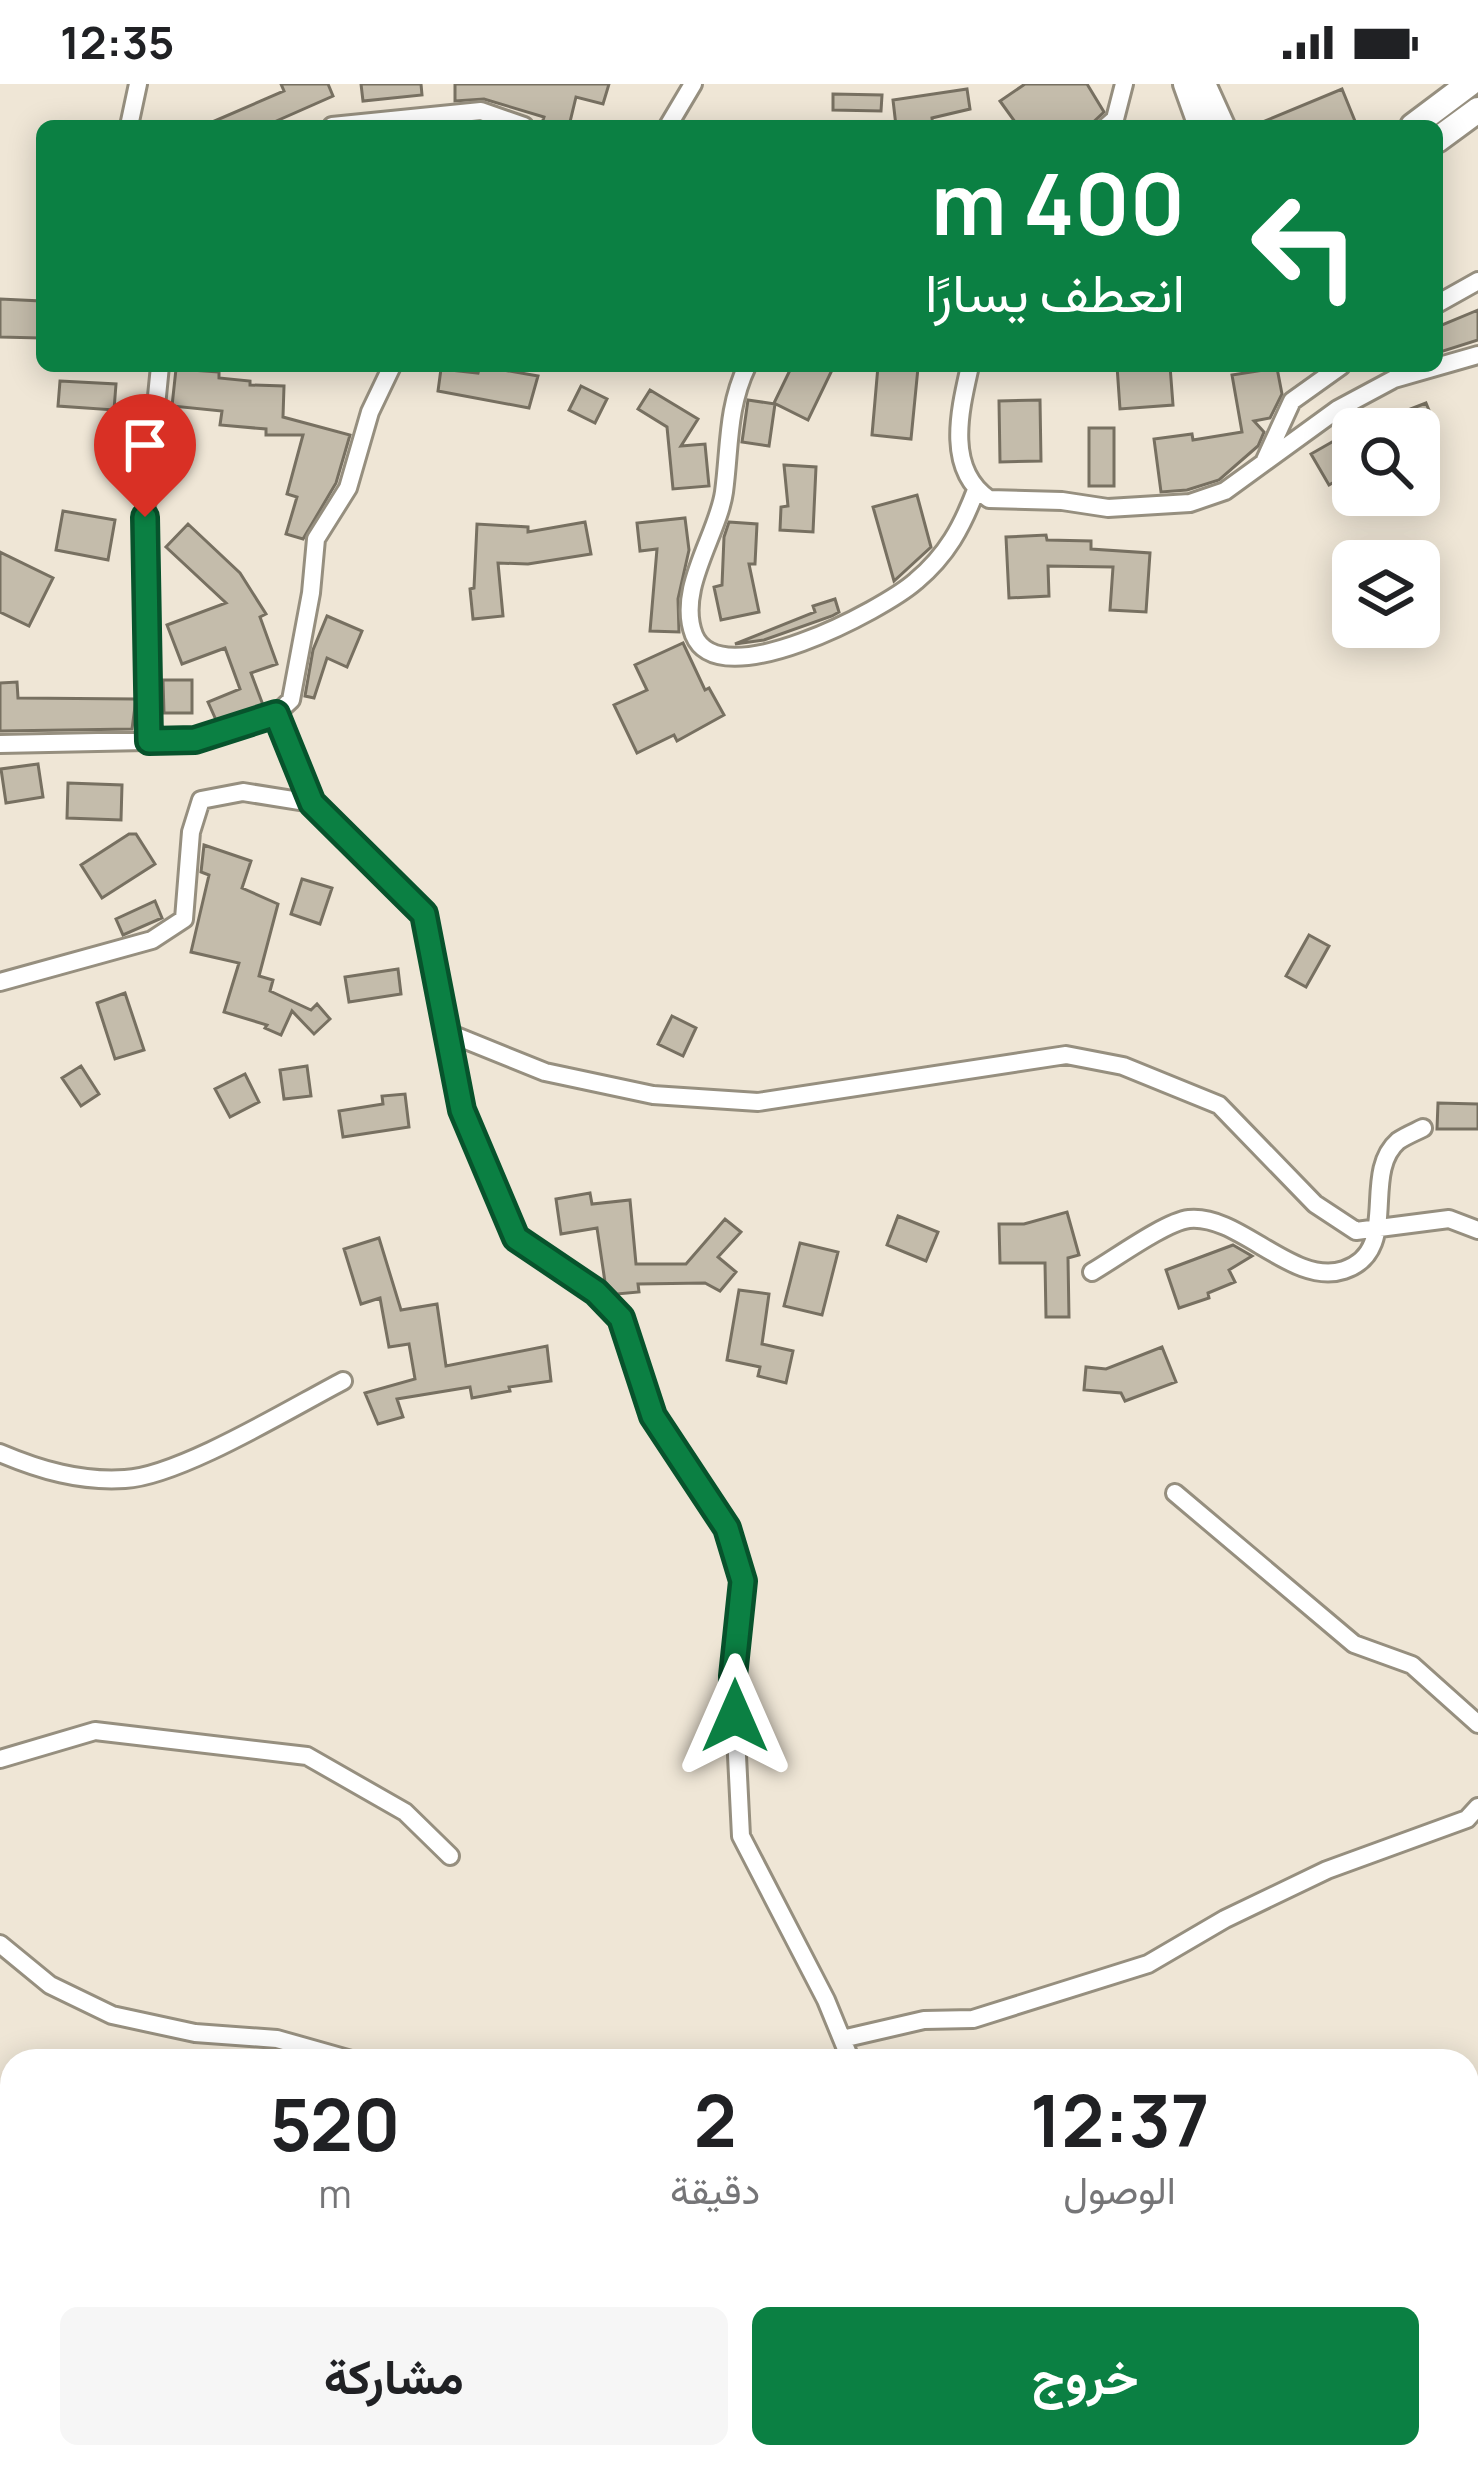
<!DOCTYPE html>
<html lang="ar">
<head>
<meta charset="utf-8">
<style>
	body { margin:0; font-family:Manrope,Vazirmatn,sans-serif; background:#f6f6f6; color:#202124; direction:rtl; height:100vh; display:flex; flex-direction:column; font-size:45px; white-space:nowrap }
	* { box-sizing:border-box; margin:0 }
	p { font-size:39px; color:#757577 }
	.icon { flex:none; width:66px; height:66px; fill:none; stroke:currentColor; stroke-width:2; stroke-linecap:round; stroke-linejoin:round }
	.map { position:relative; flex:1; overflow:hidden; direction:ltr }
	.side { position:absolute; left:0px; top:1965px; width:1479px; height:420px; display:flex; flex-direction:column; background:#fff; border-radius:36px 36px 0 0; box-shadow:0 6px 30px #0003; direction:rtl }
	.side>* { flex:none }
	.banner { position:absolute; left:36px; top:36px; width:1407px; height:252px; border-radius:18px; box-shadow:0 6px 30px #0003; direction:rtl; background:#0b8043; color:#fff; overflow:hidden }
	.tools { position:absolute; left:1332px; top:324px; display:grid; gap:24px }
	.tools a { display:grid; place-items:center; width:108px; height:108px; border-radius:18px; background:#fff; box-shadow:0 6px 30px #0003; font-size:60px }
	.pin { position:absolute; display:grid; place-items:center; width:102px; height:102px; color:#fff; margin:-123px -51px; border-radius:50% 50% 50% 0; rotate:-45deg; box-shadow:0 0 12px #0007 }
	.pin .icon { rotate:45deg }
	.me { position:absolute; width:132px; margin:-66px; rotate:0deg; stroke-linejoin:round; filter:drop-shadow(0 0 9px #0008) }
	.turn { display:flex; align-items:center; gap:42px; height:252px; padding:0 60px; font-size:54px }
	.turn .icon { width:156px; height:156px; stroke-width:2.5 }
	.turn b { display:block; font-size:84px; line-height:102px }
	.eta { display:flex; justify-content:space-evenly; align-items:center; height:204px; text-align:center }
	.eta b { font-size:72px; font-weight:700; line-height:84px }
	.action { display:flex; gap:24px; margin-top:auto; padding:24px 60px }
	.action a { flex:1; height:138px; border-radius:18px; background:#0b8043; color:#fff; font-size:48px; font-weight:700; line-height:138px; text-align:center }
	.action a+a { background:#f6f6f6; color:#202124 }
	.status { display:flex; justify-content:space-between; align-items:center; height:84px; padding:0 60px; background:#fff; direction:ltr }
	.status svg { height:33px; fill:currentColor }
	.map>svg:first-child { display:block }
</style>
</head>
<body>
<div class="status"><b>12:35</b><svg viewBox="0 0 49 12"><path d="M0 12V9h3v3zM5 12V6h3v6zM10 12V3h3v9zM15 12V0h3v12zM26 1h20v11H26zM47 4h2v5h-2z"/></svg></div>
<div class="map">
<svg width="1478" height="2385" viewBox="0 0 1478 2385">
	<rect width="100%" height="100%" fill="#efe6d6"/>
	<path fill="#c4bcab" stroke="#777061" stroke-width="3" d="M281 0H328L333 12 265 42H203L284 7Z
		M361 0H421L422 11 363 17Z
		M455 0H609L603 20 576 13 569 42H541L544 33 484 15 455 17Z
		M1025 0H1087L1104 28 1089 42H1018L1000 17Z
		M967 5 970 25 932 34 933 42H896L893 16Z
		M1342 5 1357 42H1253Z
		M833 10 882 11 881 27 833 26Z
		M0 215 41 217 40 254 0 253Z
		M1478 226V256L1437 269V243Z
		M480 282 538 292 529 324 438 307 441 285 478 289Z
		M792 282H834L808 336 774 319Z
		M878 282 918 284 911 355 872 351Z
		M1117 282H1170L1173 321 1120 325Z
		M1277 284 1282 310 1270 334 1254 337 1264 348 1258 362 1219 396 1187 406 1161 408 1154 355 1192 350 1193 356 1242 348 1232 291Z
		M176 285 219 288V294L250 297V301L284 302 283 333 350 351 336 399 303 455 286 450 297 413 287 410 303 351H266V345L220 341 222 327 172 322Z
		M60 297 116 300 114 326 58 322Z
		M581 302 607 315 595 339 569 326Z
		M650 306 698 335 681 362 705 360 709 402 673 405 667 343 638 325Z
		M748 316 775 320 769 362 742 358Z
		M1040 316 1041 377 1000 378 999 317Z
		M1426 319 1433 336 1409 345H1359Z
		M1089 344H1114V402H1089Z
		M1353 346V387L1329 401 1311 370Z
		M784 381 816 383 813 448 780 446 781 423 788 422Z
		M917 411 931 463 894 497 873 423Z
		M63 427 115 436 108 476 56 466Z
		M685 434 689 466 678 515 679 548 650 547 657 465 640 467 637 439Z
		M585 438 591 470 528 480 498 479 503 532 473 535 470 505 474 504 477 440 528 443V448Z
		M729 438 757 440 755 480H749L759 528 721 536 714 503 722 501 724 453Z
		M188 440 240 489 266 530 260 533 277 580 251 589 263 621 216 636 208 618 240 605 225 564 182 580 167 541 226 519 166 463Z
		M1046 451 1047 456 1091 457V465L1150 469 1146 528 1110 526 1113 483 1048 482 1049 512 1009 514 1006 453Z
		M0 468 53 494 29 542 0 528Z
		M835 515 839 528 832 532 764 556 735 560 815 528 813 522Z
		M327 532 362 547 347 583 327 574 314 614 305 612 313 566Z
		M683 559 705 606 709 604 724 631 677 657 674 651 637 669 614 621 647 606 635 581Z
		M163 596H192V629H164Z
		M17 598 18 614 136 615 132 645 0 647V599Z
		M38 680 43 713 6 719 1 685Z
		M68 699 122 701 121 736 67 734Z
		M129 750H136L155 780 102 814 81 781Z
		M204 761 251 777 242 804 278 820 259 892 273 896 270 907 311 926 317 920 330 935 314 950 292 927 281 951 265 944 267 941 224 928 239 879 191 868 209 791 201 788Z
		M302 795 332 804 320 840 291 830Z
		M155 817 162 834 123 851 116 835Z
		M1309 851 1329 862 1306 903 1286 892Z
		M398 885 401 910 349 918 345 893Z
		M125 909 144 966 115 975 97 919Z
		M672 932 696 944 683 972 658 960Z
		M81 982 99 1010 81 1022 62 994Z
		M307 982 311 1012 284 1015 280 986Z
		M245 990 259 1018 230 1033 215 1005Z
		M405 1010 409 1043 343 1053 339 1027 383 1020 382 1012Z
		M1438 1019 1478 1020V1045H1437Z
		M590 1109 592 1120 630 1116 636 1180H686L725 1135 741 1148 718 1173 736 1188 720 1207 705 1199 638 1200 639 1208 617 1210 605 1198 597 1144 561 1150 556 1115Z
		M1067 1128 1079 1171 1068 1174 1069 1233H1046L1045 1179H1000L999 1140H1024Z
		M898 1132 938 1148 926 1177 887 1161Z
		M379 1154 401 1226 437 1220 446 1282 547 1262 551 1297 509 1303 510 1307 472 1314 470 1303 397 1315 403 1333 378 1340 365 1309 415 1295 409 1260 389 1263 380 1214 361 1220 344 1165Z
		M800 1159 838 1168 822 1231 784 1222Z
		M1233 1161 1252 1172 1229 1186 1235 1198 1208 1209 1209 1214 1179 1224 1166 1186Z
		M739 1206 769 1210 762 1260 793 1267 786 1299 758 1292 760 1283 727 1276Z
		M1162 1263 1176 1298 1125 1317 1121 1309 1084 1306 1086 1283 1106 1285Z"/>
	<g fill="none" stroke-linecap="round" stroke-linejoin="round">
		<g stroke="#968f7f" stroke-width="22">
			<path id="street" d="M129 42 138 0
				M332 42 481 27 524 42
				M668 42 693 0
				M1107 42 1115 35 1124 0
				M1437 220 1478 197
				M747 282C727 324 730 363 724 408 718 451 676 505 694 551 719 613 883 526 916 497 947 471 962 443 976 406
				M970 282C960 326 945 385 989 415L1062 417 1108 424 1190 419 1225 407 1338 325 1394 295 1478 271
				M1265 376 1292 317 1341 282
				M276 630 312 719
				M149 657 145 433 160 282
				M0 660 195 656 276 630 291 616 311 509 316 455 348 404 370 328 392 282
				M0 898 152 856 184 835 191 748 201 716 243 708 312 719 424 830 462 1026 516 1154 596 1207 621 1234 653 1332 727 1444 743 1497 733 1591 741 1752 826 1916 851 1977
				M446 948 545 988 653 1011 758 1018 1066 971 1123 982 1219 1021 1315 1120 1356 1147 1449 1135 1478 1146
				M1092 1188C1116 1174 1165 1138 1189 1135 1240 1130 1293 1203 1344 1186 1402 1167 1360 1090 1398 1057 1405 1052 1415 1048 1423 1044
				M0 1369C40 1386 81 1398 125 1395 180 1392 291 1324 343 1297
				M1175 1409 1354 1560 1412 1581 1478 1640
				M0 1675 95 1647 307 1672 405 1728 450 1772
				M0 1860 50 1901 112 1931 195 1949 277 1955 355 1977
				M842 1955 924 1936 973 1935 1148 1880 1225 1835 1327 1786 1467 1735 1478 1723
				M0 2166 12 2168
				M387 2373 393 2385
				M835 2373 841 2385"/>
		</g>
		<g stroke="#968f7f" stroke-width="30">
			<path id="primary" d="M1186 0 1201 42
				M1203 0 1222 42
				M1413 42 1469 0
				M1437 56 1478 26"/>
		</g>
		<use href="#street" stroke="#fff" stroke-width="16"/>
		<use href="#primary" stroke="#fff" stroke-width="24"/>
	</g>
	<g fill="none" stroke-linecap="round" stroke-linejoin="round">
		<g stroke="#07532c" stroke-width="30">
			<path id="route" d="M145 433 149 657 195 656 276 630 312 719 424 830 462 1026 516 1154 596 1208 621 1234 653 1332 727 1444 743 1497 733 1592 735 1632"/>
		</g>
		<use href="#route" stroke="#0b8043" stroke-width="21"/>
	</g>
</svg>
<div class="tools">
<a><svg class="icon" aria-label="search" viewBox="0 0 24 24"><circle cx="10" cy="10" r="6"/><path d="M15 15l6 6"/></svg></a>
<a><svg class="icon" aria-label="layers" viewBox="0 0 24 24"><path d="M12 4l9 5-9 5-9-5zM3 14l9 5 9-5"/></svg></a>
</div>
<div class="pin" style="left:145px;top:433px;background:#d93025"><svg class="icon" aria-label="arrive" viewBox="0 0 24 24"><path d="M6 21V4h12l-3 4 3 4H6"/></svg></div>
<svg class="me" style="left:735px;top:1632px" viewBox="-20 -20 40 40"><path d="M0-17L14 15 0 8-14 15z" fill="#0b8043" stroke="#fff" stroke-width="4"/></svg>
<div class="banner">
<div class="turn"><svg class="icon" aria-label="left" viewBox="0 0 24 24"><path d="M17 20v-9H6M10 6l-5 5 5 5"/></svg><div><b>400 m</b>انعطف يسارًا</div></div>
</div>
<section class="side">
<div class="eta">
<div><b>12:37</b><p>الوصول</p></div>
<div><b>2</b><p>دقيقة</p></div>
<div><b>520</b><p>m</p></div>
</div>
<div class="action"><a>خروج</a><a>مشاركة</a></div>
</section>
</div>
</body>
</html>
